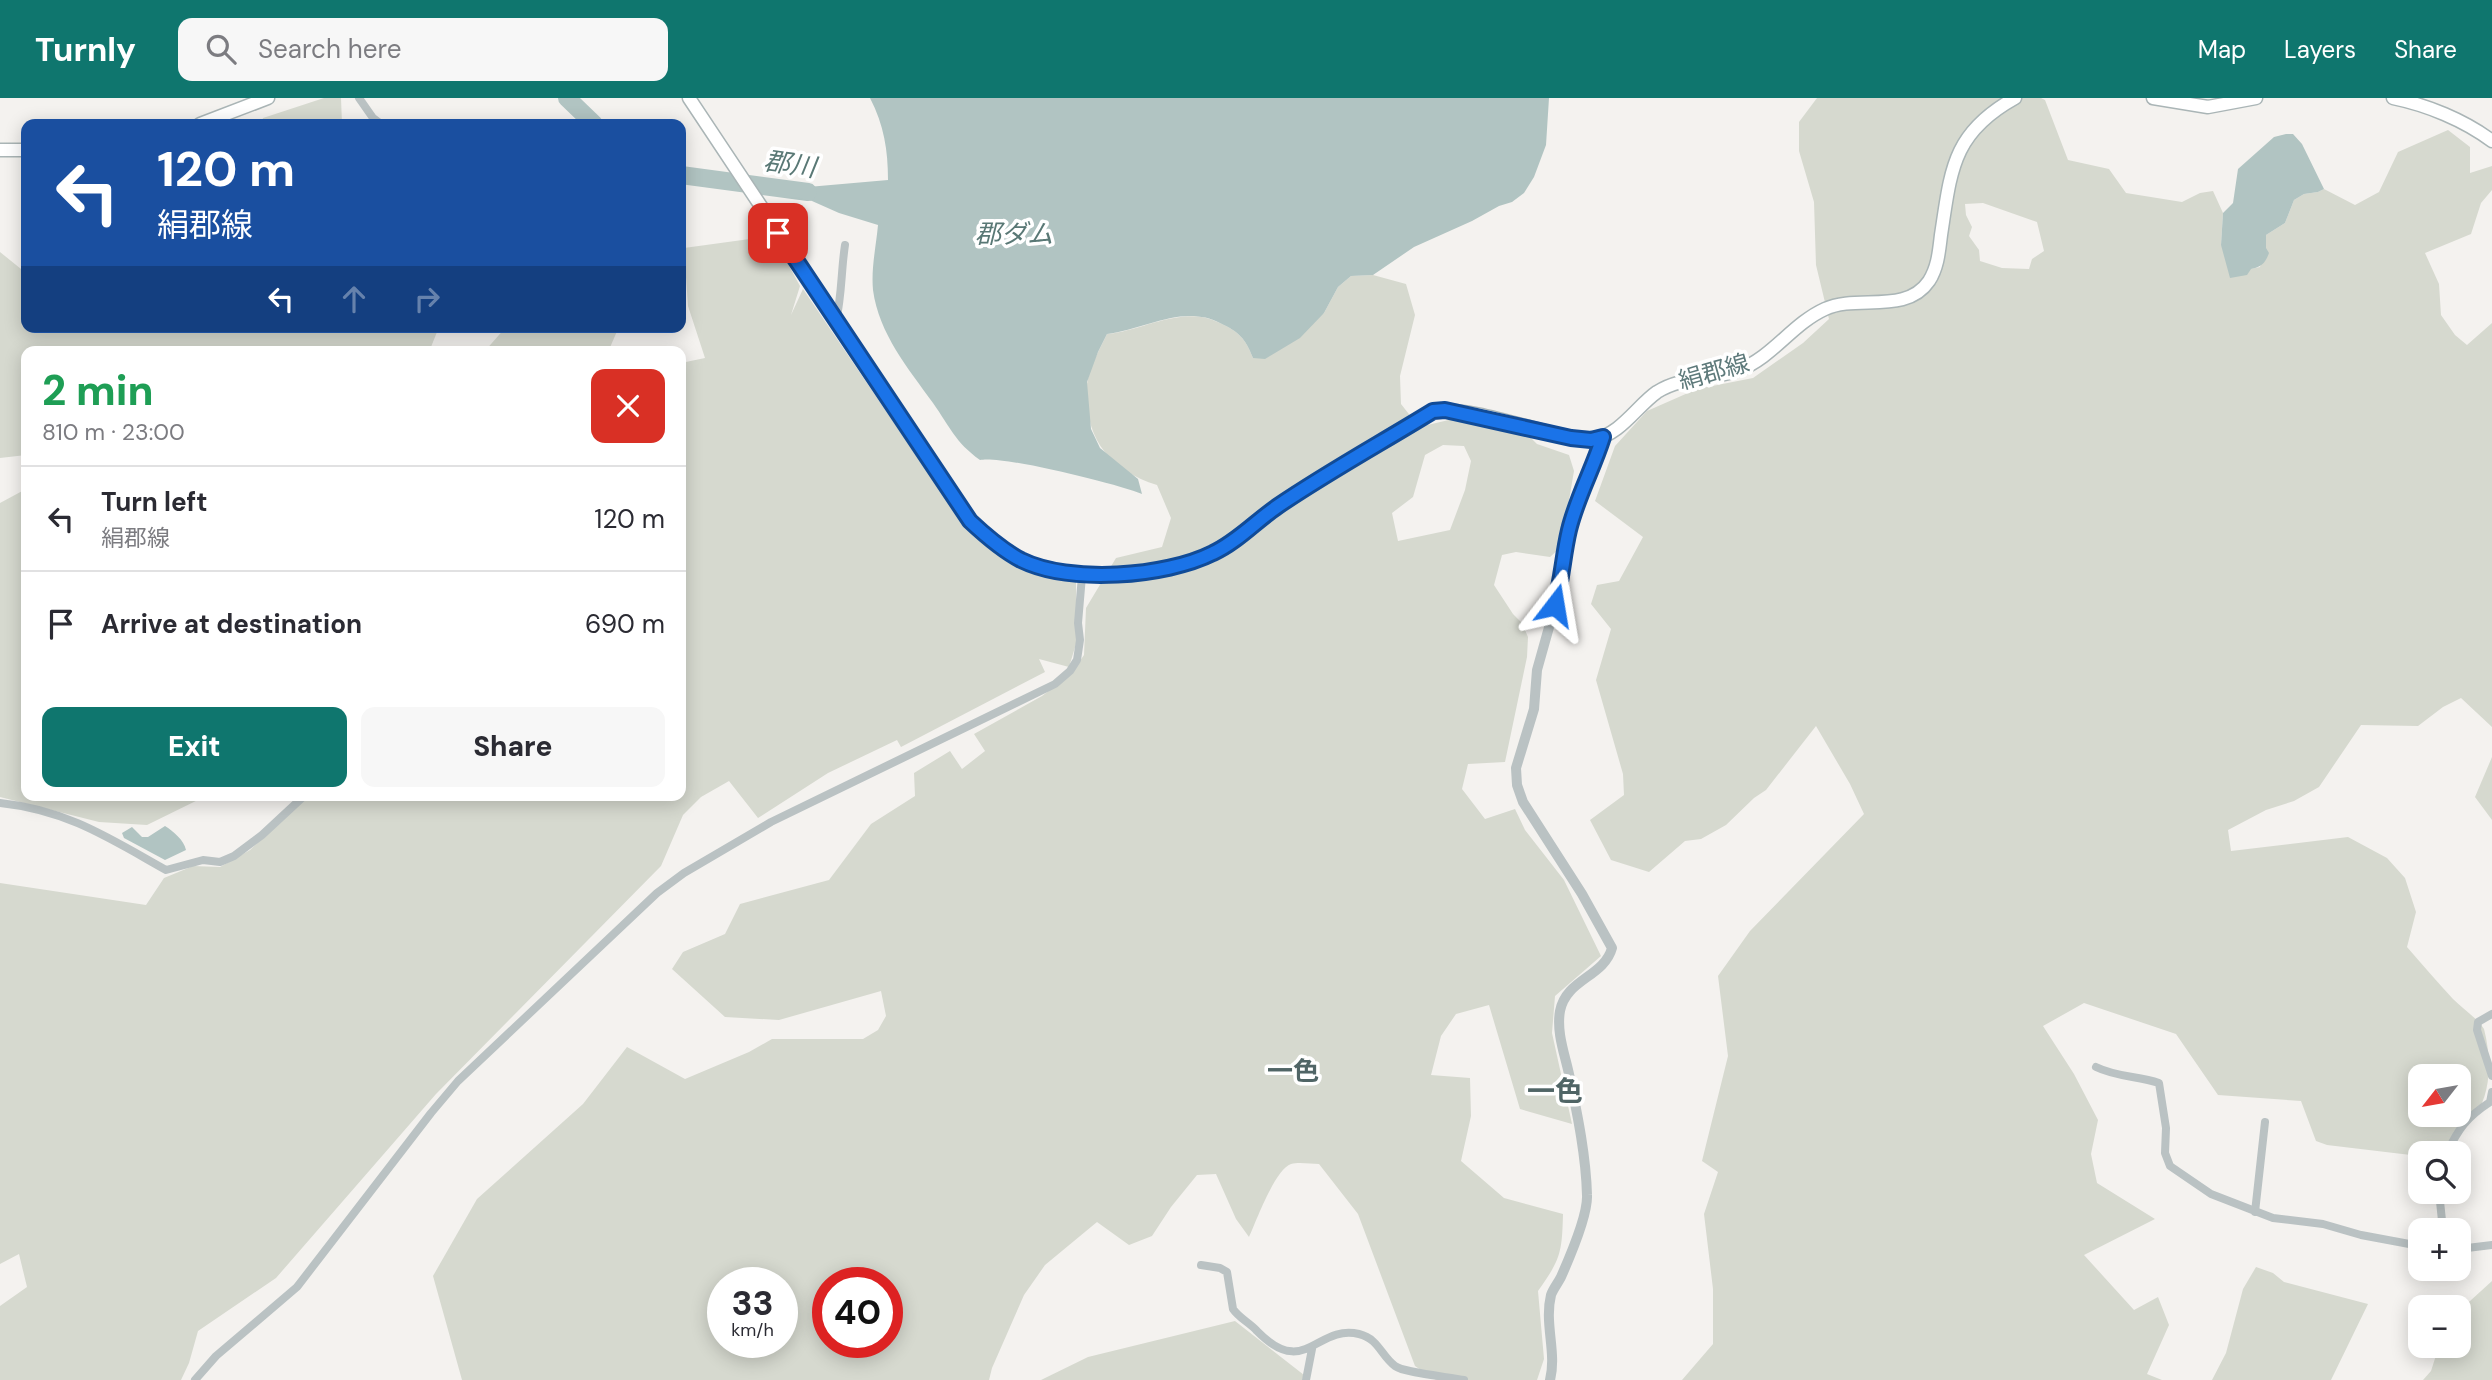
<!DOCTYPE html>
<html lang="en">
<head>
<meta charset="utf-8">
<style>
	body { margin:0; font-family:"DM Sans","Noto Sans JP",sans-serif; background:#f7f7f7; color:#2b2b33; height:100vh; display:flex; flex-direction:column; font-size:26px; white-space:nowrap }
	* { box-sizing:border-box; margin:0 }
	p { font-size:23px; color:#7c7c81 }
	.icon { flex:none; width:38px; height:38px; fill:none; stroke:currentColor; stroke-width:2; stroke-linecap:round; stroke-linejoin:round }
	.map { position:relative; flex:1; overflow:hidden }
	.details { position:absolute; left:21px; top:248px; width:665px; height:455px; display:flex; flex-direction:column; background:#fff; border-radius:14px; box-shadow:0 4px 18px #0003 }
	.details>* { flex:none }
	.top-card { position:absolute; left:21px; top:21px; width:665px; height:214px; border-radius:14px; box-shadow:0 4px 18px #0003; background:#1a4fa0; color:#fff; overflow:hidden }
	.needle { width:46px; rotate:239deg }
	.buttons { position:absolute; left:2408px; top:966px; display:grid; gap:14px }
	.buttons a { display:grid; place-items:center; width:63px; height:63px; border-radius:14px; background:#fff; box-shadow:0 4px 18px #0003; font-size:35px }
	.speed { position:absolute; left:707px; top:1169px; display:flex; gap:14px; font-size:35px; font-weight:700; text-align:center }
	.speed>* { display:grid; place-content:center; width:91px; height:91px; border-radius:50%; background:#fff; box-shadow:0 4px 18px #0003; line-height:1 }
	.speed small { font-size:18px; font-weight:400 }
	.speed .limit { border:10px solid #d22; background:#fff; color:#111 }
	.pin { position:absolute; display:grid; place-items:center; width:60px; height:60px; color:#fff; margin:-30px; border-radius:14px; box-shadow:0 4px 10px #0006 }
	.me { position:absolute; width:77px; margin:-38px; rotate:14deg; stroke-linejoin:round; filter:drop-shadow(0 0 5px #0008) }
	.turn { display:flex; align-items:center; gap:24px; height:147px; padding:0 21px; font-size:32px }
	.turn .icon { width:91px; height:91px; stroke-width:2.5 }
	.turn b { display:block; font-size:49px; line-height:60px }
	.lanes { display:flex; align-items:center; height:66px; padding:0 21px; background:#0003; justify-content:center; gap:35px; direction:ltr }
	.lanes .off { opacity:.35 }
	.round { display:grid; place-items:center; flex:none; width:74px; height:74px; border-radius:14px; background:#f7f7f7 }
	.summary { display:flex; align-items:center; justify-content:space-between; height:119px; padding:0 21px }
	h1 { font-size:42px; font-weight:800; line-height:52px; color:#1e9e55 }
	.action { display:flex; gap:14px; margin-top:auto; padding:14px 21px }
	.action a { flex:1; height:80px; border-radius:14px; background:#0f766e; color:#fff; font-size:28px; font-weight:800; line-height:80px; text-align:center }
	.action a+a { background:#f7f7f7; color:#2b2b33 }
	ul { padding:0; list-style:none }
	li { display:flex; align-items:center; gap:21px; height:105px; padding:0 21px; border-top:2px solid #e1e1e2 }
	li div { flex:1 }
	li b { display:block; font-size:26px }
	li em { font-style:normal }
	header { display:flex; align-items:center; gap:42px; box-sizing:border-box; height:98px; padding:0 35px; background:#0f766e; color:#fff }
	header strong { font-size:33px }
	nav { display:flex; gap:38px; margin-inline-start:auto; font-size:24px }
	.search { width:490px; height:63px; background:#f7f7f7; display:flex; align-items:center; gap:18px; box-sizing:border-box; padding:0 24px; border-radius:14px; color:#7c7c81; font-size:26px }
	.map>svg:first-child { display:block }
</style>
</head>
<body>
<header>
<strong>Turnly</strong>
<div class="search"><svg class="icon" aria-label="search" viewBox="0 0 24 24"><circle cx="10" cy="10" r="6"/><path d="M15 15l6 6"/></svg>Search here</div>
<nav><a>Map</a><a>Layers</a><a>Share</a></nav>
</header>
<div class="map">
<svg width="2492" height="1282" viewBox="0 0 2492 1282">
	<rect width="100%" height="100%" fill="#f4f2ef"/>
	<path fill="#d6d9cf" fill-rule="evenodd" d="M324 0H341L342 26H261L263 20Z
		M1817 0H2041L2045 2 2068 62 2109 71 2126 95 2182 104 2200 95 2213 93 2223 115 2221 147 2251 171 2260 169 2266 150V137L2285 125 2294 102 2304 96 2318 94 2324 91 2355 107 2379 94 2398 54 2448 32 2470 49V75L2492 68V92L2481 105 2471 136 2425 155 2439 186 2441 217 2455 237 2467 247 2492 225V629L2461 600 2443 609 2418 628 2361 627 2319 689 2294 703 2266 712 2228 732 2231 753 2348 739 2387 760 2405 780 2416 814 2407 849C2422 866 2437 884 2453 901 2463 911 2477 920 2484 931 2492 962 2492 1001 2469 1025 2456 1039 2441 1055 2420 1055L2419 1058 2327 1047 2316 1043 2301 1003 2218 997 2176 936 2084 905 2043 928 2074 976 2098 1022 2091 1056 2097 1085 2155 1121 2084 1157 2134 1212 2158 1199 2169 1227 2147 1276 2162 1282H1682L1713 1246V1191L1704 1116 1718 1074 1702 1063 1728 958 1718 878 1750 833 1864 716 1850 686 1816 628 1766 692 1754 700 1726 727 1701 741 1685 743 1649 774 1611 762 1590 722 1624 697 1623 676 1596 582 1611 531 1591 506 1597 487 1619 483 1643 439 1595 403 1615 348 1647 313 1697 291 1753 280 1803 245 1829 221 1816 167 1814 104 1799 53V24ZM1983 105 2037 124 2044 153 2032 161 2029 171 2002 170 1980 163 1979 152 1969 138 1972 129 1966 117 1965 106ZM2420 978H2459V1017H2420Z
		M757 140 777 146 800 188 791 217 803 191 956 416 1000 457 1041 476 1076 482V546L1069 569 1039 561 1045 574 901 649 897 642 828 675 758 720 729 683 701 699 683 717 661 768 436 996 276 1180 198 1233 189 1265 181 1282H0V1208L27 1189 19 1156 0 1166V785L146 807 164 780 193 768 220 769 250 752 307 698H681V265L705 260 688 208 684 150Z
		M0 154 26 175V229H439L429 254H26V357L0 360Z
		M1373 177 1406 186 1415 217 1400 278 1401 306 1419 329 1453 321 1525 334 1537 346 1569 357 1574 373 1561 449 1550 459 1516 454 1502 457 1494 487 1513 516 1522 525 1528 539 1527 559 1505 664 1468 666 1462 691 1485 721 1515 711 1525 732 1564 782 1601 858 1555 898 1552 935 1572 1026 1520 1011 1489 907 1456 916 1441 938 1431 977 1470 980 1471 1018 1461 1063 1504 1100 1563 1116C1562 1154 1561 1161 1538 1193L1544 1261 1537 1282H1436L1415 1268 1358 1116 1319 1066C1311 1066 1299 1064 1291 1066 1275 1071 1256 1124 1249 1139L1236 1121 1216 1076 1197 1077 1171 1109 1152 1138 1129 1147 1097 1124 1045 1167 1024 1197 992 1270 989 1282H462L433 1178 477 1101 583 1006 627 949 685 981 749 954 772 941H863L878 932 886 918 881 893 779 922 725 919 672 871 683 854 725 836 740 806 829 782 871 726 915 698 914 675 950 653 962 671 985 653 974 636 1042 598 1071 576 1084 557 1086 510 1116 460 1162 449 1171 420 1157 387C1108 372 1083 338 1087 286 1089 269 1100 251 1107 236 1145 232 1183 206 1220 225 1239 234 1245 240 1253 260L1324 215 1338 189 1351 178ZM1443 347 1464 348 1471 363 1465 392 1450 432 1398 443 1392 415 1413 399 1425 357ZM723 1185H782V1244H723ZM828 1185H887V1244H828Z
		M506 229H617L618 231 608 254H484Z
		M26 391V698H206L147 727 99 724 0 699V405Z
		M2492 659V722L2475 699Z
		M2256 1169 2273 1175 2284 1184 2368 1206 2331 1282H2212L2226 1255 2243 1191Z
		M2492 1183V1282H2423L2431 1273 2439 1248H2459V1213Z
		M1235 1223 1304 1277 1302 1282H1041L1088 1259Z"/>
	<path fill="#b1c4c2" d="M870 0H1549L1546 47 1534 79 1524 95 1512 104 1499 108 1472 123 1414 149 1373 177 1351 178 1338 189 1324 215 1300 240 1265 261 1253 260C1245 240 1239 234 1220 225 1184 206 1145 231 1107 236L1098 254 1087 284 1091 331 1100 350 1138 381 1142 396C1117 386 1002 357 980 362 955 344 950 329 933 305 908 270 879 236 873 192 871 170 876 149 878 127L839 115 785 91 888 82C888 52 884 27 870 0Z
		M2286 36H2293L2302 46 2324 91 2318 94 2304 96 2294 102 2285 125 2266 137V150L2269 155C2265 166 2261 169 2251 171L2247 177 2230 180 2221 147 2223 115 2233 105 2238 71 2274 39Z
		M165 728C173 733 184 742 186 752L165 762 124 740 122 735 132 729 142 739H148Z"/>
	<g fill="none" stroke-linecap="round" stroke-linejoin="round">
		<path stroke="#b1c4c2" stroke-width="18" d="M567 0 594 26
			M681 77 808 94"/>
		<g stroke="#aab5b6" stroke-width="15">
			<path id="secondary" d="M689 0 970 423C986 438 1002 452 1021 462 1069 486 1166 480 1213 455 1237 443 1256 423 1278 408 1328 374 1381 345 1433 313 1467 309 1518 327 1552 335 1566 338 1581 343 1594 341 1620 337 1637 308 1657 294 1682 278 1712 282 1739 272 1773 259 1792 226 1825 211 1857 196 1906 217 1929 183 1938 169 1939 153 1941 137 1951 72 1952 35 2015 0
				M2153 0 2208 9 2256 0
				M2393 0C2427 7 2464 22 2492 43
				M200 26 268 0
				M0 52H26"/>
		</g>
		<path stroke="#bac2c3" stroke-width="8" d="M359 0 373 20 381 26
			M836 223C842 197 841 173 845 147
			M0 705C67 712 109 740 166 772L203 762 220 764 234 758 262 737 304 698
			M2492 916 2478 924 2477 932 2492 978
			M2096 969C2116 979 2138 978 2159 985L2166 1030 2165 1055 2170 1068 2211 1096 2273 1120 2323 1126 2361 1137 2420 1148
			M2447 1055C2458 1031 2467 1019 2490 1004L2492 994
			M2439 1094 2443 1132
			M2255 1114 2265 1024
			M2459 1151 2492 1147
			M1201 1167 1220 1170 1227 1174 1233 1211C1239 1220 1250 1225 1257 1233 1305 1282 1316 1226 1359 1236 1379 1241 1381 1258 1395 1268 1404 1275 1451 1279 1464 1282
			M195 1282 216 1258 297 1189 431 1015 458 983 657 795 684 775 771 724 1055 586 1070 573 1077 562 1080 542 1078 525 1082 478
			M1306 1282 1312 1251"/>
		<path stroke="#bac2c3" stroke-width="10" d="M1550 1282C1557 1254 1544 1226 1551 1197 1553 1191 1558 1185 1561 1179 1569 1161 1588 1116 1587 1097 1586 1059 1578 1019 1570 981 1566 959 1556 936 1560 913 1566 881 1604 879 1612 850L1582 796 1523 704 1517 687 1516 670 1534 611 1537 572 1562 483 1568 435 1579 396 1590 375 1603 339"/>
		<use href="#secondary" stroke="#fff" stroke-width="12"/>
	</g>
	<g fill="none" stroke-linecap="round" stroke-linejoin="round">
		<g stroke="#114b97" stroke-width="18">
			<path id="route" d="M778 135 970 423C986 438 1002 452 1021 462 1070 486 1165 479 1213 455 1237 444 1256 423 1278 408 1328 374 1381 345 1433 313L1445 312 1571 340 1591 342 1603 339C1593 371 1577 399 1569 432 1563 457 1562 482 1555 507"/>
		</g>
		<use href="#route" stroke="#1a73e8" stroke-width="12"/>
	</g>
	<g text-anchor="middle" stroke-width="7" stroke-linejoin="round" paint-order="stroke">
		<g font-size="24" fill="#5e7a7b" stroke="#fff">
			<text transform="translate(1714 274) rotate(-16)" y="8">絹郡線</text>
		</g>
		<g font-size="26" font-style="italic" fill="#597875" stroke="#fff">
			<text transform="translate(790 66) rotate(8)" y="9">郡川</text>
			<text x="1014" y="145">郡ダム</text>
		</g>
		<g font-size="26" font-weight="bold" fill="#506566" stroke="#fff">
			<text x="1293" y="982">一色</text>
		</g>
		<g font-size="28" font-weight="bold" fill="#506566" stroke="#fff">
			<text x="1555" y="1003">一色</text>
		</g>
	</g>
</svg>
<div class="buttons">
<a><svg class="needle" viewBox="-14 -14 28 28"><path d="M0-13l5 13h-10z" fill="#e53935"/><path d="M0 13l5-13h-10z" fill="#7c7c81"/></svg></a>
<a><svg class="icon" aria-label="search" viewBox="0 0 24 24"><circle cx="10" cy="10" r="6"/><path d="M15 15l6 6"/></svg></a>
<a>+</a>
<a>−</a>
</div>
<div class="speed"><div>33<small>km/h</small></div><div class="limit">40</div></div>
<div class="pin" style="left:778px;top:135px;background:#d93025"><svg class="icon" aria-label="arrive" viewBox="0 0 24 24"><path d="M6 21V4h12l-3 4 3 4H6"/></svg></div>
<svg class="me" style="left:1555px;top:507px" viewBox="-20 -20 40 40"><path d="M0-17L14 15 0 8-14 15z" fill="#1a73e8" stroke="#fff" stroke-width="4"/></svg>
<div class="top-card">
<div class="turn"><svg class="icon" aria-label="left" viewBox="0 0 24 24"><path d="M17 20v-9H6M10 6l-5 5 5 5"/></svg><div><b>120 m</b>絹郡線</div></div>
<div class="lanes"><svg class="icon" aria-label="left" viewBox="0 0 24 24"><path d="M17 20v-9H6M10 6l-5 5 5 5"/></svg><svg class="icon off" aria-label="ahead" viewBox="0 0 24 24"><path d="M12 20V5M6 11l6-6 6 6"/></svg><svg class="icon off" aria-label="right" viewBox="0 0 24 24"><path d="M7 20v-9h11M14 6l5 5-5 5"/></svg></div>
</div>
<section class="details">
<div class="summary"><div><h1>2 min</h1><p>810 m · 23:00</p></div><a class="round" style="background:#d93025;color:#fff"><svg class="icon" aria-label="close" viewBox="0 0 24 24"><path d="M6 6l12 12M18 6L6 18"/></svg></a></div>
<ul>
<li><svg class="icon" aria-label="left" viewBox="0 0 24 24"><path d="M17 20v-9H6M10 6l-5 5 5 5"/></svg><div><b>Turn left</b><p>絹郡線</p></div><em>120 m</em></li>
<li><svg class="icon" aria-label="arrive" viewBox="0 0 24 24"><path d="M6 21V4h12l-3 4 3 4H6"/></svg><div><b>Arrive at destination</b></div><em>690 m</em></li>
</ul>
<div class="action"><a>Exit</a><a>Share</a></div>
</section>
</div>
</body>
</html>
